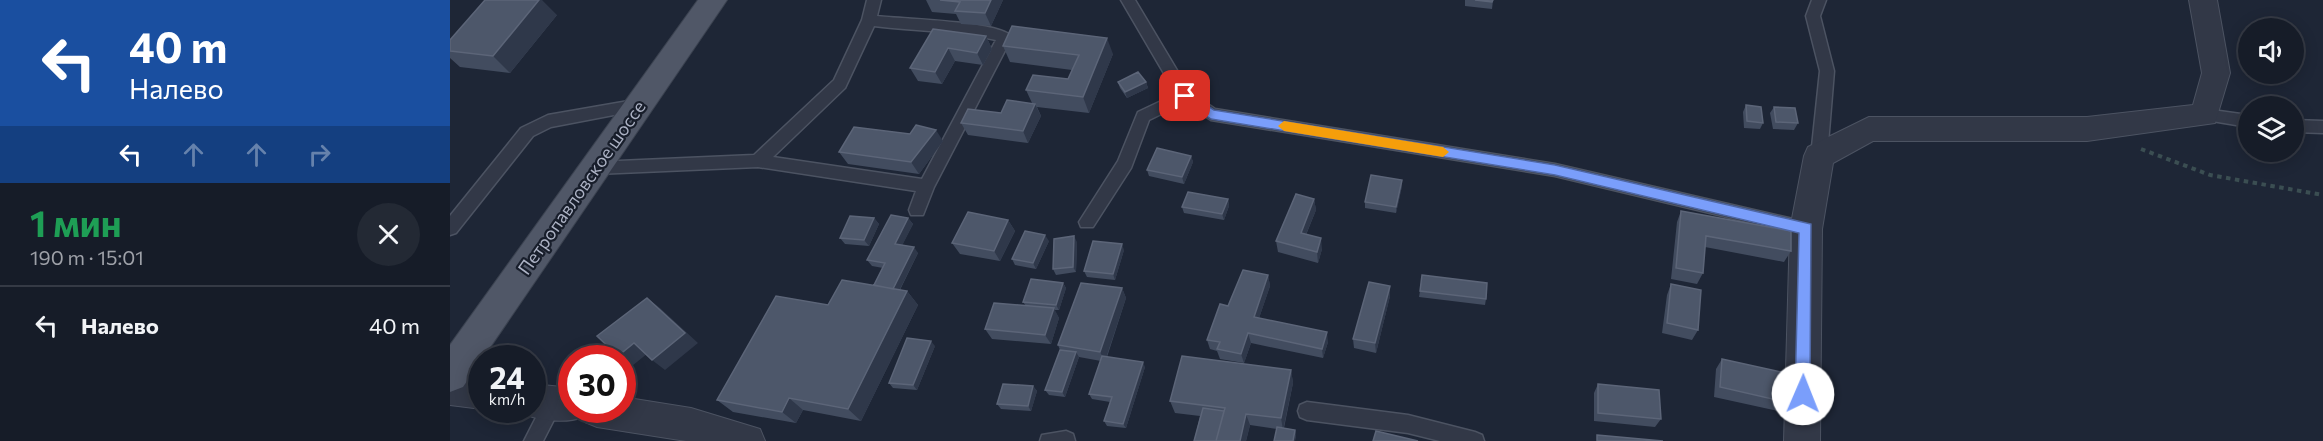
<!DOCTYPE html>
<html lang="ru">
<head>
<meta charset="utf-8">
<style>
	body { margin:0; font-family:Commissioner,sans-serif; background:#232934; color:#f1f3f6; height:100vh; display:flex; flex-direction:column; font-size:22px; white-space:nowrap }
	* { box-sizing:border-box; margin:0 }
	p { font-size:20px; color:#9ea1a8 }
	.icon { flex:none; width:33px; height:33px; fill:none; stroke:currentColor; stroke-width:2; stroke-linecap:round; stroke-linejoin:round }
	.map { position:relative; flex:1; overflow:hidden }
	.panel { display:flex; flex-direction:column; background:#161c28; width:450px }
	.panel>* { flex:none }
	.guide { background:#1a4fa0; color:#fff; overflow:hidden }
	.fabs { position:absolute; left:1788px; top:18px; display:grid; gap:12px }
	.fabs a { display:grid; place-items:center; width:66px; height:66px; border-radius:50%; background:#161c28; box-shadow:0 3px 15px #0003,0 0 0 2px #353a45; font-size:30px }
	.speed { position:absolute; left:18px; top:345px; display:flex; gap:12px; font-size:30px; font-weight:700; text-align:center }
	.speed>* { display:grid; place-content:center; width:78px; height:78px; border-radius:50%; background:#161c28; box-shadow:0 3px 15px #0003,0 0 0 2px #353a45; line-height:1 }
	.speed small { font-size:15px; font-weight:400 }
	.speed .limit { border:9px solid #d22; background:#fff; color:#111 }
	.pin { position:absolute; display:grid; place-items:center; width:51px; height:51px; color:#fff; margin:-26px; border-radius:12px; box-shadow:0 3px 9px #0006 }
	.me { position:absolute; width:66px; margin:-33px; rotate:1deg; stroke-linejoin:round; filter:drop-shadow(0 0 4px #0008) }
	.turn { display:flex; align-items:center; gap:21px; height:126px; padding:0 30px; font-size:27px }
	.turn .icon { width:78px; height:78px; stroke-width:2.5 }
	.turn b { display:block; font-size:42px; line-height:51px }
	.lanes { display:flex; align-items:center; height:57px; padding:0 30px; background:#0003; justify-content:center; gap:30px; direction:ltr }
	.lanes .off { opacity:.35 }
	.round { display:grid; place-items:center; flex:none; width:63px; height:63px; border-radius:32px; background:#232934 }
	.head { display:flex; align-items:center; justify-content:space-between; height:102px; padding:0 30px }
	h1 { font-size:36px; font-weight:700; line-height:45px; color:#1e9e55 }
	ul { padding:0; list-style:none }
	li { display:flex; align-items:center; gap:18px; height:78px; padding:0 30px; border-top:2px solid #353a45 }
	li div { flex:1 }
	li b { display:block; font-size:22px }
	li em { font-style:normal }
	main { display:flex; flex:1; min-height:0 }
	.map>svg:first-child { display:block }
</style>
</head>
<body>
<main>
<section class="panel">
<div class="guide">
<div class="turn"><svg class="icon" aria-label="left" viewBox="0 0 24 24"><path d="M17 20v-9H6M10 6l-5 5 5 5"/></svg><div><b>40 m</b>Налево</div></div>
<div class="lanes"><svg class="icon" aria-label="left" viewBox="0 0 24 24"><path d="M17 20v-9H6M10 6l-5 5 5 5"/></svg><svg class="icon off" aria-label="ahead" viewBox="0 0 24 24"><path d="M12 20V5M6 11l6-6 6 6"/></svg><svg class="icon off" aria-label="ahead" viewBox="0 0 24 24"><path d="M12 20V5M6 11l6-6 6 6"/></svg><svg class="icon off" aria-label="right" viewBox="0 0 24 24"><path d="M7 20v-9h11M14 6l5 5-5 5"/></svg></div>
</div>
<div class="head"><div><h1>1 мин</h1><p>190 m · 15:01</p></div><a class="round"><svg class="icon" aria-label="close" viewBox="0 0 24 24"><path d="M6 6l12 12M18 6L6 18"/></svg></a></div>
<ul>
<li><svg class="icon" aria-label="left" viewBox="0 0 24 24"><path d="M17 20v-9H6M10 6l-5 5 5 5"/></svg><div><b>Налево</b></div><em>40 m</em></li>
</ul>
</section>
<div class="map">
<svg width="1873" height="441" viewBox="0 0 1873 441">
	<rect width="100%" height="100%" fill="#1e2636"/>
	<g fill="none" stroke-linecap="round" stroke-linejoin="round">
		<g stroke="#4c5362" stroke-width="3">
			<path id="lane" d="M417 0H431L427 16C450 19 552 21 562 37L484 187 473 215H461L459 210 466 191 308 167 146 174 140 173 138 168 140 163 146 162 304 155 384 80 412 20ZM424 26C465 31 506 31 546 40L472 179 323 157 395 88Z
				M671 0H685L740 92 765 109 1105 164 1356 222 1362 224 1364 229 1362 234 1356 236 1105 176 761 120 734 103 699 120 681 168 643 227H631L629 222 668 161 688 112 726 94Z
				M1362 0H1376L1370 16 1384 71 1377 156 1369 162 1361 156 1370 71 1356 16Z
				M190 99 195 101 198 105 195 109 101 127 83 136 6 233 0 235V216L71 128 98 115Z
				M1755 109 1798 115V127L1750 119 1747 115 1750 111Z
				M1844 120 1873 121V133L1844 132Z
				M104 393 111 396 113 402 93 441H74L97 396Z
				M857 402 958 415 1025 432 1032 435 1034 441H990L958 433 857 420 850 417 848 411 850 405Z
				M616 431 623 434 625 441H590L592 435Z"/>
		</g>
		<g stroke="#4c5362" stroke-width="2">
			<path id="street" d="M1739 0H1767L1780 73 1765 123 1637 141H1423L1383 163 1372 229 1370 441H1334L1340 229 1354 156 1358 147 1419 117H1637L1743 105 1752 73Z
				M0 373 32 377V409L0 405Z
				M82 384 122 388V410H172V397L241 408 310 429 315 441H236L147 427 135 422 133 417C116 424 82 421 69 410H82Z"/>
		</g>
		<g stroke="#3b4250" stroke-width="2">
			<path id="primary" d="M248 0H277L13 387 0 392V345Z"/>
		</g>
		<path stroke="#3b4e52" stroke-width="4" stroke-dasharray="4.5 4.5" stroke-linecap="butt" d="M1691 149 1760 175 1873 195"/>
		<use href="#lane" fill="#323847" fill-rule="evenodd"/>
		<use href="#street" fill="#323847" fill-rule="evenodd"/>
		<use href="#primary" fill="#505767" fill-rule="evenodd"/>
	</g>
	<path fill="#424c5f" d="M476 0H553L541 26 511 24 506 14 482 12Z
		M1015 0H1043L1042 9 1015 6Z
		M107 15 60 73 10 67 0 58V40Z
		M483 29 536 36 542 49 533 65 505 61 492 84 468 81 460 68Z
		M553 46 663 54 639 113 587 107 591 116 578 143 518 135 511 123 551 113 582 103 576 90 618 79 622 70 560 62Z
		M668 82H696L698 88 677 98 670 88Z
		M1296 105 1313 123 1310 129 1294 128 1293 112Z
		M1324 107 1348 123 1344 130 1323 129 1320 113Z
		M493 141 469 174 398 164 389 152Z
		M741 156 743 162 734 184 699 176 697 170Z
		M952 180V186L946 213 915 208V202Z
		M778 199 779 206 774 220 734 213 732 207Z
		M864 199 866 210 856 235 872 249 868 263 828 252 826 241Z
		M1231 211 1341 251 1334 262 1255 247 1253 273 1247 284 1221 279 1227 222Z
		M424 218 429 224 419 246 395 244 390 238Z
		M458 218 463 224 452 245 468 253 450 290 457 291 468 305 411 421 353 410 346 423 283 412 267 400 378 305 424 285 433 268 422 266 417 260Z
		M558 220 565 231 550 261 510 254 502 243Z
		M599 241 586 269 565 265 562 259Z
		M627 242 626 272 606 275 603 269Z
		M674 250 665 280 637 277 634 271Z
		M818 275 820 286 809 318 878 342 873 358 801 343 794 363 770 359 767 351 760 349 757 340 778 306Z
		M613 283 616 288 609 310H604L609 318 601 344 542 339 535 329 576 306 573 302Z
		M1221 284 1248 330 1242 340 1212 333 1217 295Z
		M672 288 676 298 657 357 695 367 676 428 657 426 654 421 660 402 642 399 639 394 651 361 629 357 615 397 599 395 595 390 610 350 608 345Z
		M970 291 1036 299 1035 305 969 297Z
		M940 296 926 353 904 348 903 339Z
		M485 346 467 390 443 388 439 383Z
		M1272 359 1335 402 1328 411 1264 397 1266 369Z
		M841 370 843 383 834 428 845 430 846 434 845 441H824L827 429 800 425 796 441H744L750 416 725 413 720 401Z
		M1148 384 1211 419 1205 427 1144 421V393Z
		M583 386 587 391 581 411 551 409 547 404Z"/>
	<path fill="#2f384a" d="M89 0H92L107 15 60 73 43 56Z
		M541 0H553L541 26 535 13Z
		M536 36 542 49 533 65 527 53Z
		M657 38 663 54 639 113 633 97Z
		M498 48 505 61 492 84 485 72Z
		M696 82 698 88 677 98 675 92Z
		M585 104 591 116 578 143 573 131Z
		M486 130 493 141 469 174 461 162Z
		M741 156 743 162 734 184 732 177Z
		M952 180V186L946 213V207Z
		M778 199 779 206 774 220 772 214Z
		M864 199 866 210 852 244 851 233Z
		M424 218 429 224 419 246 414 240Z
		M458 218 463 224 450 250 445 244Z
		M558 220 565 231 550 261 544 251Z
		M595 235 599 241 586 269 583 263Z
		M624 236 627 242 626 272 623 267Z
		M871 238 872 249 868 263 867 252Z
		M672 244 674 250 665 280 663 274Z
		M464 247 468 253 444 301 440 295Z
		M818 275 820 286 806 327 804 317Z
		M613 283 616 288 609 310 606 305Z
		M940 286V296L926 353 925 343Z
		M672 288 676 298 655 361 650 352Z
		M457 291 468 305 411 421 398 409Z
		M197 298 210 308 248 343 215 370 202 360Z
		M604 308 609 318 601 344 595 335Z
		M877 332 878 342 873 358 872 349Z
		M798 333 801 343 794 363 791 354Z
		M481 341 485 346 467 390 463 385Z
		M184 343 198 353 182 366 172 360V358L168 356Z
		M626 352 629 357 615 397 612 392Z
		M693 362 695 367 676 428 673 424Z
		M841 370 843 383 833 430 831 418Z
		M583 386 587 391 581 411 578 406Z
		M339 398 353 410 346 423 332 412Z
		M796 414 800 425 796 441H790Z
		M845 430 846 434 845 441H843Z"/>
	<path fill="#4d576a" stroke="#5c6578" stroke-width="1.5" d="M35 0H89L43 56 0 51V40Z
		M490 0H541L535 13 505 11 510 2Z
		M1025 0H1043L1042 2Z
		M562 26 657 38 633 97 576 90 583 75 618 79 629 55 553 46Z
		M483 29 536 36 527 53 498 48 485 72 460 68Z
		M688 72 696 82 675 92 668 82Z
		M557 100 585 104 573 131 511 123 518 109 551 113Z
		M1296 105 1311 107 1313 123 1297 121Z
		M1324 107 1345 108 1348 123 1326 122Z
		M466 125 486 130 461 162 389 152 404 127 460 134Z
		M707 148 741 156 732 177 697 170Z
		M921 175 952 180 946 207 915 202Z
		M738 192 778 199 772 214 732 207Z
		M846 194 864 199 851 233 871 238 867 252 826 241Z
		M1231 211 1341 231V251L1256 236 1253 273 1226 268Z
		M518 212 558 220 544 251 502 243Z
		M441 215 458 218 445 244 464 247 443 289 424 285 435 263 417 260Z
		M400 216 424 218 414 240 390 238Z
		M575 231 595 235 583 263 562 259Z
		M624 236 623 267 603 269 604 239Z
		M643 241 672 244 663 274 634 271Z
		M793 270 818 275 804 317 877 332 872 349 798 333 791 354 767 349 770 342 757 340 770 304 778 306Z
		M972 275 1037 283 1036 299 970 291Z
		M581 279 613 283 606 305 573 302Z
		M392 280 457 291 398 409 339 398 332 412 267 400 326 296 378 305Z
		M919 282 940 286 925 343 903 339Z
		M631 283 672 288 650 352 608 345Z
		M1221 284 1251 290 1248 330 1217 323Z
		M197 298 235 333 202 360 184 343 168 356 147 336Z
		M544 303 604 308 595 335 535 329Z
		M457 338 481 341 463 385 439 383Z
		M610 350 626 352 612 392 595 390Z
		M652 356 693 362 673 424 654 421 662 397 639 394Z
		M732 356 841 370 831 418 796 414 790 441H766L775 408 720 401Z
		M1272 359 1336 373 1335 402 1270 387Z
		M553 384 583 386 578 406 547 404Z
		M1148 384 1209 390 1211 419 1148 413Z
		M753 408 774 411 766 441H744Z
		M827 427 845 430 843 441H824Z
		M926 431 968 441H923Z
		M1147 435 1213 441H1147Z"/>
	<path fill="#7a9efb" stroke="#4f67a3" stroke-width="1.5" d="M735 91 764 110 1105 165 1361 224 1360 394 1358 399H1347L1345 394 1349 233 1105 175 761 119 731 99V92Z"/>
	<path fill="#f59e0b" d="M834 121 993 147 999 152 993 157 834 131 828 126Z"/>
	<g text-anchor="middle" stroke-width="4.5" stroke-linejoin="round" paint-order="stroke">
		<g font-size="18" fill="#acb2c4" stroke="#181e2b">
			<text transform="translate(132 188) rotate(-55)" y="6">Петропавловское шоссе</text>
		</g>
	</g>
</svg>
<div class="fabs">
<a><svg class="icon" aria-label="sound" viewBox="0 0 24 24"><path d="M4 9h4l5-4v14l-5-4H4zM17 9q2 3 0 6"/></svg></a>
<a><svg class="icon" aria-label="layers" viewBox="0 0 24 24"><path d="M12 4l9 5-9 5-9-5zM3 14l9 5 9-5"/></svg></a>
</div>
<div class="speed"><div>24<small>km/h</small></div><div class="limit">30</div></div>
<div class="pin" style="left:735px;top:96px;background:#d93025"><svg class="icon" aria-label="arrive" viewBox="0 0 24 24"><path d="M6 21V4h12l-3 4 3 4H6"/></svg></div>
<svg class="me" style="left:1353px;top:394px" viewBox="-20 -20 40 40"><circle r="19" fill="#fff"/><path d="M0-13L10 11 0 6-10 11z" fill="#7a9efb"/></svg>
</div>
</main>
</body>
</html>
